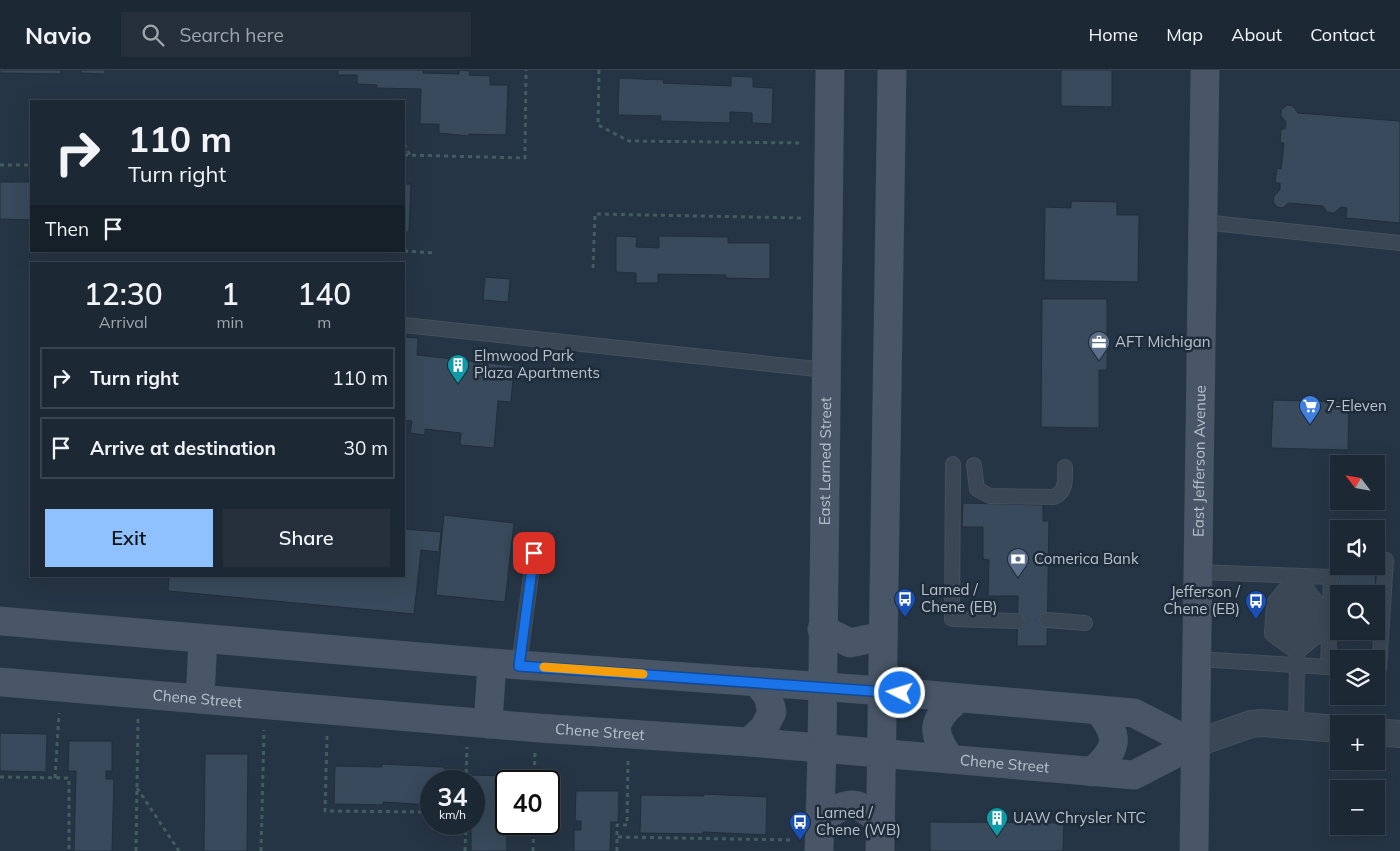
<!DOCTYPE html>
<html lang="en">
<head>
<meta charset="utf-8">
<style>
	body { margin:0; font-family:Mulish,sans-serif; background:#25303c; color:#f1f3f6; height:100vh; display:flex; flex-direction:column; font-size:19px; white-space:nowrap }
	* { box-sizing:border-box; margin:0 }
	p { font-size:16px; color:#a0a6ac }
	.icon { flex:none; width:28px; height:28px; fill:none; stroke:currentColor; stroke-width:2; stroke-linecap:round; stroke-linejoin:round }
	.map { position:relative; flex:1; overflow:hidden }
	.sheet { position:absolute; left:30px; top:192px; width:375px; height:315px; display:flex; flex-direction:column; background:#1c2834; border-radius:0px; box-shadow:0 5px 20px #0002,0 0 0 1px #3a444f }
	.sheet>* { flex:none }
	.guide { position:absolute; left:30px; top:30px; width:375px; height:152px; border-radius:0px; box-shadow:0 5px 20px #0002,0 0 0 1px #3a444f; background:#1c2834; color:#f1f3f6; overflow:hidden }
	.needle { width:32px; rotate:301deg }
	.buttons { position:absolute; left:1330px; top:385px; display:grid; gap:10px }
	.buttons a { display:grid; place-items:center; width:55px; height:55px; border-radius:0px; background:#1c2834; box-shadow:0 5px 20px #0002,0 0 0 1px #3a444f; font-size:25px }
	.speed { position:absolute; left:420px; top:700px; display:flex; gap:10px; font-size:25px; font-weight:700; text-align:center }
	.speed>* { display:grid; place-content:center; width:65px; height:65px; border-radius:50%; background:#1c2834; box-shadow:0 5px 20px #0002,0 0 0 1px #3a444f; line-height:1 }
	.speed small { font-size:12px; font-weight:400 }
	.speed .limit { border:2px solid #111; border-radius:8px; background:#fff; color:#111 }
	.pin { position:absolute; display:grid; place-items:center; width:42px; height:42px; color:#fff; margin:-21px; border-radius:10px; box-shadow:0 2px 8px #0006 }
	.me { position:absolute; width:55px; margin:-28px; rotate:275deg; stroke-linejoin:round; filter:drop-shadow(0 0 4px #0008) }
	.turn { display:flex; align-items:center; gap:18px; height:105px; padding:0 15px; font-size:22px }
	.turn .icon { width:65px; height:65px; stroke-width:2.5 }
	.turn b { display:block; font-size:35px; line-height:42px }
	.then { display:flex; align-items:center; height:48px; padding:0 15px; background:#0003; gap:10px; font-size:19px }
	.eta { display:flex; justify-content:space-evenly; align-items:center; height:85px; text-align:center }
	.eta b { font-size:30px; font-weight:600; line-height:35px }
	.primary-button { display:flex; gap:10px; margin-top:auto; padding:10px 15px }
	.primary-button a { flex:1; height:58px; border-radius:0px; background:#8ec1fd; color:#111; font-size:20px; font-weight:600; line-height:58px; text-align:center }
	.primary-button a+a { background:#25303c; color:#f1f3f6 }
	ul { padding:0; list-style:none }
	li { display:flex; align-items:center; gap:15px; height:62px; margin:0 10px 8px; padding:0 5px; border:2px solid #3a444f; border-radius:0px }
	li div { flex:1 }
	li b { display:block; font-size:19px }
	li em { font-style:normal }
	header { display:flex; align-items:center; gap:30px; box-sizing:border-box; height:70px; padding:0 25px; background:#1c2834; border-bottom:1px solid #3a444f }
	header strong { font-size:24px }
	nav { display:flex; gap:28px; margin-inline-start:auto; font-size:18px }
	.search { width:350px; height:45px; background:#25303c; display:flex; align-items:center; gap:12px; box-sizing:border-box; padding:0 18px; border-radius:0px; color:#a0a6ac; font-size:19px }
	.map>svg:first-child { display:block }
</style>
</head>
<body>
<header>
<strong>Navio</strong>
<div class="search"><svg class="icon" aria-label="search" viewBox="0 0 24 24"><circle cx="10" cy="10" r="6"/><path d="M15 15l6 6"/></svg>Search here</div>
<nav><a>Home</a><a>Map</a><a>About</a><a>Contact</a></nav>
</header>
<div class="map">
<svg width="1400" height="781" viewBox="0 0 1400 781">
	<rect width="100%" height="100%" fill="#263545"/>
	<path fill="#384a5b" stroke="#212e3b" d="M0 0H61V4L0 3Z
		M81 0H105V4L81 3Z
		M338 0H423V3L459 4V0L470 1 469 5 490 6V15H508L506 65 469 64 468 66 439 63V54H420L421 19 376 18 377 15 357 14V5H338Z
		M1061 0H1112V37L1061 36Z
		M731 6 753 7V17L773 18 772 54 752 53V43L730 42V53L660 51 661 46 618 45 619 8 664 10 663 13 731 16Z
		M1287 35 1293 36 1298 43 1400 51V153L1346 148 1347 138 1341 137 1334 143 1327 142 1323 136 1288 133 1283 138 1277 137 1273 132 1274 126 1280 120V113H1275L1277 98 1281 99 1284 73H1280L1281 59H1285L1286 52 1281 46V40Z
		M0 112H31V150L0 149Z
		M404 114H411L409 162H404Z
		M1071 131 1117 132V145H1139L1138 212 1044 210 1045 137 1071 138Z
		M616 166 637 167 636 177 659 178V166L728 167V173H770V209L726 208V205L658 204V213H636V203L616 202Z
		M485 207 510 209 508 232 483 230Z
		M1042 229H1107V300H1099V358L1041 357Z
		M404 267 418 268 417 285 514 296 511 332 498 331 494 378 460 375 461 363 425 359V365L410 363 412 351 404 350Z
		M1273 330 1349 332 1348 380 1271 378Z
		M963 433 1043 435V451H1049L1047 576H1017L1018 526H988L989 490 983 489V457H962Z
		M444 445 514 453 505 532 436 525Z
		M404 459 441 462 439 482 421 480 414 544 168 521 169 506H404Z
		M1340 496H1375L1376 524H1339V561H1373L1372 569 1339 568 1337 527Z
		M0 663 47 664 46 702 0 701Z
		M69 671H112V701H106V709H114L112 781H74L76 701H68Z
		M205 684H248L247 781H204Z
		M382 694 445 697V711H431V735L383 732V735L334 734 335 696 382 697Z
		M472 705 509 706V711H506L507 781H471V754H474Z
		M576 721H619L618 752H611L610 781H574V760H581V751H575Z
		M704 724 767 727 766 765 703 762V764L640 763 641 725 704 726Z
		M930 752 1064 753 1063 781H930Z"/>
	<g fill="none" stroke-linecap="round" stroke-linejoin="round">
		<g stroke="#44505d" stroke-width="16">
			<path id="lane" d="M1203 152 1400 173
				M404 255 826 300
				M953 394 952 549 1017 551
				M974 395 977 419 990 426 1054 427C1067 421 1065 409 1065 397
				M1296 506 1274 533 1272 564 1297 582
				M1296 506 1318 534V565L1297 582
				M1291 518C1283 539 1280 559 1294 578
				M1047 550 1085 553
				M1300 577C1311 559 1310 539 1302 520
				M1196 589 1328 597 1331 507 1197 502
				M519 595 534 483
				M1376 599H1379L1386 490
				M1296 655 1298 533 1296 506"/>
		</g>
		<g stroke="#44505d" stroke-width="28">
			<path id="street" d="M1376 662 1400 664
				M1194 674 1251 654 1262 653 1339 659"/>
		</g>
		<g stroke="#44505d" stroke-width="29">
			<g id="secondary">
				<path d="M0 551 492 593 883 621 1134 643 1194 674"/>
				<path d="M822 559 850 573 883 566"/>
				<path id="s1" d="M0 612 538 658 749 672 1134 705 1194 674"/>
				<path d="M200 629 203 569"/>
				<path d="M488 654 492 593"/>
				<path d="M749 672 764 658 772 642 768 626 757 612"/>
				<path d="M950 689C931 661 931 651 958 629"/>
				<path d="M1092 702C1117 679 1121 668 1099 641"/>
				<path d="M819 752C846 730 856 728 881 753"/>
				<path id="s2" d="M819 781 822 680 830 0"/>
				<path d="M880 781 892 0"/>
				<path id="s3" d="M1194 781 1205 0"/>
			</g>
		</g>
		<path stroke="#425d5d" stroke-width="3" stroke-dasharray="4 4" stroke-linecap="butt" d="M599 0 598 55 629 71 803 73
			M370 31H379
			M404 74 410 85
			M404 85 525 88 526 0
			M0 95H31
			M404 181 436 183
			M593 198 595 144 802 148
			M327 666 325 741 431 742
			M0 707 69 708V781
			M55 708 59 643
			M466 711 467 677
			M534 711 535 683
			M137 718 179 781
			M618 767 794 770
			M136 781 138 649
			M261 781 264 660
			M465 781 466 754
			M533 781 534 754
			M617 781V755H627L628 691"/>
		<use href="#lane" stroke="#3b4754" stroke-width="14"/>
		<use href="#street" stroke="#3b4754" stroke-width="26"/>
		<use href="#secondary" stroke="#485667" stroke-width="28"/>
	</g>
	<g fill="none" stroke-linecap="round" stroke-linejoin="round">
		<g stroke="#114b97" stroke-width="12">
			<path id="route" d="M534 483 519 596 900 623"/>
		</g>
		<use href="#route" stroke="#1a73e8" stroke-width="9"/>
		<path stroke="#f59e0b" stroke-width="9" d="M544 597 643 604"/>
	</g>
	<defs>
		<g id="office-pin" transform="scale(1.125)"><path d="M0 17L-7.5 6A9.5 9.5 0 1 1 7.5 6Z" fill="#5c6f8a" stroke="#1f2c3a"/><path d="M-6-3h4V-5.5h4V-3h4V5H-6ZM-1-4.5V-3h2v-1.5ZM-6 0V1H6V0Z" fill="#fff"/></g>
		<g id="building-pin" transform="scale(1.125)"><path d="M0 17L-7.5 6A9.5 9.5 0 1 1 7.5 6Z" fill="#0f9aa8" stroke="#1f2c3a"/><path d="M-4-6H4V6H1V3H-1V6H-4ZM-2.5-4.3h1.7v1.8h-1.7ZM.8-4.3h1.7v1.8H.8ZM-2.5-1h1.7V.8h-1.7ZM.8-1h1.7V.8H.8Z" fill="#fff"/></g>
		<g id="supermarket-pin" transform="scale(1.125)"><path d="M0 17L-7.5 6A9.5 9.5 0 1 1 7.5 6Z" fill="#3f7fe0" stroke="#1f2c3a"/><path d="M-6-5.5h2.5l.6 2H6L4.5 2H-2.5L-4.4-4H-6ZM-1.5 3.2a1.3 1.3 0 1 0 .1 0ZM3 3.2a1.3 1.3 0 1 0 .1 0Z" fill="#fff"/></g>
		<g id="bank-pin" transform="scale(1.125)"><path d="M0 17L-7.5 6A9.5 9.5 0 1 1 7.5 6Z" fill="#5c6f8a" stroke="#1f2c3a"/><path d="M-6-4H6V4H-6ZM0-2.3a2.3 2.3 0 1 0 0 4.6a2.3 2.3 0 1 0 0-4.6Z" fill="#fff"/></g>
		<g id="bus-pin" transform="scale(1.125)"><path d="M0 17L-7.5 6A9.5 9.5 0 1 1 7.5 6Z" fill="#1a4fb4" stroke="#1f2c3a"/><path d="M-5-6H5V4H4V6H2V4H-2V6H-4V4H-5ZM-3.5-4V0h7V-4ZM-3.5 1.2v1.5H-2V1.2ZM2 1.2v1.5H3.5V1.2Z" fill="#fff"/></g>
	</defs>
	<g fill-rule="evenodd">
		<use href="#office-pin" x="1099" y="272"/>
		<use href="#building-pin" x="458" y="295"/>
		<use href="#supermarket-pin" x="1310" y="336"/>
		<use href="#bank-pin" x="1018" y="489"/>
		<use href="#bus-pin" x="905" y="529"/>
		<use href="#bus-pin" x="1256" y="531"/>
		<use href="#building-pin" x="997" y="748"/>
		<use href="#bus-pin" x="800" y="752"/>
	</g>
	<g text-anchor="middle" stroke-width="5" stroke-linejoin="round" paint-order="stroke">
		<g font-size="15" fill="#b8c2cd" stroke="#1f2c3a" text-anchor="start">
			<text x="1115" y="277">AFT Michigan</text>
			<text x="474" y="291">Elmwood Park<tspan x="474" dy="17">Plaza Apartments</tspan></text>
			<text x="1326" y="341">7-Eleven</text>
			<text x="1034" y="494">Comerica Bank</text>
			<text x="921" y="525">Larned /<tspan x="921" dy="17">Chene (EB)</tspan></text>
			<text x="1240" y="527" text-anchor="end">Jefferson /<tspan x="1240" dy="17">Chene (EB)</tspan></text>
			<text x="816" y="748">Larned /<tspan x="816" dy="17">Chene (WB)</tspan></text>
			<text x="1013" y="753">UAW Chrysler NTC</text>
		</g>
		<g font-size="15" fill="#b8c2cd" stroke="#1f2c3a">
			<text dy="5" stroke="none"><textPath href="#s2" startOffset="390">East Larned Street</textPath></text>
			<text dy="5" stroke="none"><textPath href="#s3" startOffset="390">East Jefferson Avenue</textPath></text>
			<text dy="5" stroke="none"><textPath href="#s1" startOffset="198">Chene Street</textPath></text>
			<text dy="5" stroke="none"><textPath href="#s1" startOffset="602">Chene Street</textPath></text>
			<text dy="5" stroke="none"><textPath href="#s1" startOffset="1008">Chene Street</textPath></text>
		</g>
	</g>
</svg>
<div class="buttons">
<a><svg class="needle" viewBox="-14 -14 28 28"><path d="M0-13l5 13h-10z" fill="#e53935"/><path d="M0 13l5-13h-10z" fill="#a0a6ac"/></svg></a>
<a><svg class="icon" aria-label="sound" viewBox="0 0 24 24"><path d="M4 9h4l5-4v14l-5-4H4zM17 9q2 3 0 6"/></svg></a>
<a><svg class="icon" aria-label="search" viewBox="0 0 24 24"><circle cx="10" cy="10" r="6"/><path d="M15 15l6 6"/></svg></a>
<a><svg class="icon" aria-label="layers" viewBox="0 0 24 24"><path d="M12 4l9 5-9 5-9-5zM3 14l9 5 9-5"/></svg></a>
<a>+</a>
<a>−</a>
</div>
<div class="speed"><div>34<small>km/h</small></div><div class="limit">40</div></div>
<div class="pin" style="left:534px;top:483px;background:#d93025"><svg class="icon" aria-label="arrive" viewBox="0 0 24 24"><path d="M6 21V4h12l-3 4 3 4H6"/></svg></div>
<svg class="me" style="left:900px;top:623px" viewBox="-20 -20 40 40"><circle r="17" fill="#1a73e8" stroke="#fff" stroke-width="3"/><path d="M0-11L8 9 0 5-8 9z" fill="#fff"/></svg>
<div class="guide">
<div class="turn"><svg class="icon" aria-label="right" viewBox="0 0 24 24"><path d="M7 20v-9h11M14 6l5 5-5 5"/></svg><div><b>110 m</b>Turn right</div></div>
<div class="then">Then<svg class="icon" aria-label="arrive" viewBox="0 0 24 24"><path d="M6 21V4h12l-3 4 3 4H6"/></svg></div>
</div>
<section class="sheet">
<div class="eta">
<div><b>12:30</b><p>Arrival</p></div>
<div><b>1</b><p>min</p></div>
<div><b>140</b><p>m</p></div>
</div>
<ul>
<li><svg class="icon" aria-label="right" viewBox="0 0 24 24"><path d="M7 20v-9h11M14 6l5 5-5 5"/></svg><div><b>Turn right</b></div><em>110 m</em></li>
<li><svg class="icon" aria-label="arrive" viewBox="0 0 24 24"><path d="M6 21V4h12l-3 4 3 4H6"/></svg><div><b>Arrive at destination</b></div><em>30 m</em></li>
</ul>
<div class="primary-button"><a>Exit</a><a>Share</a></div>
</section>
</div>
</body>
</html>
